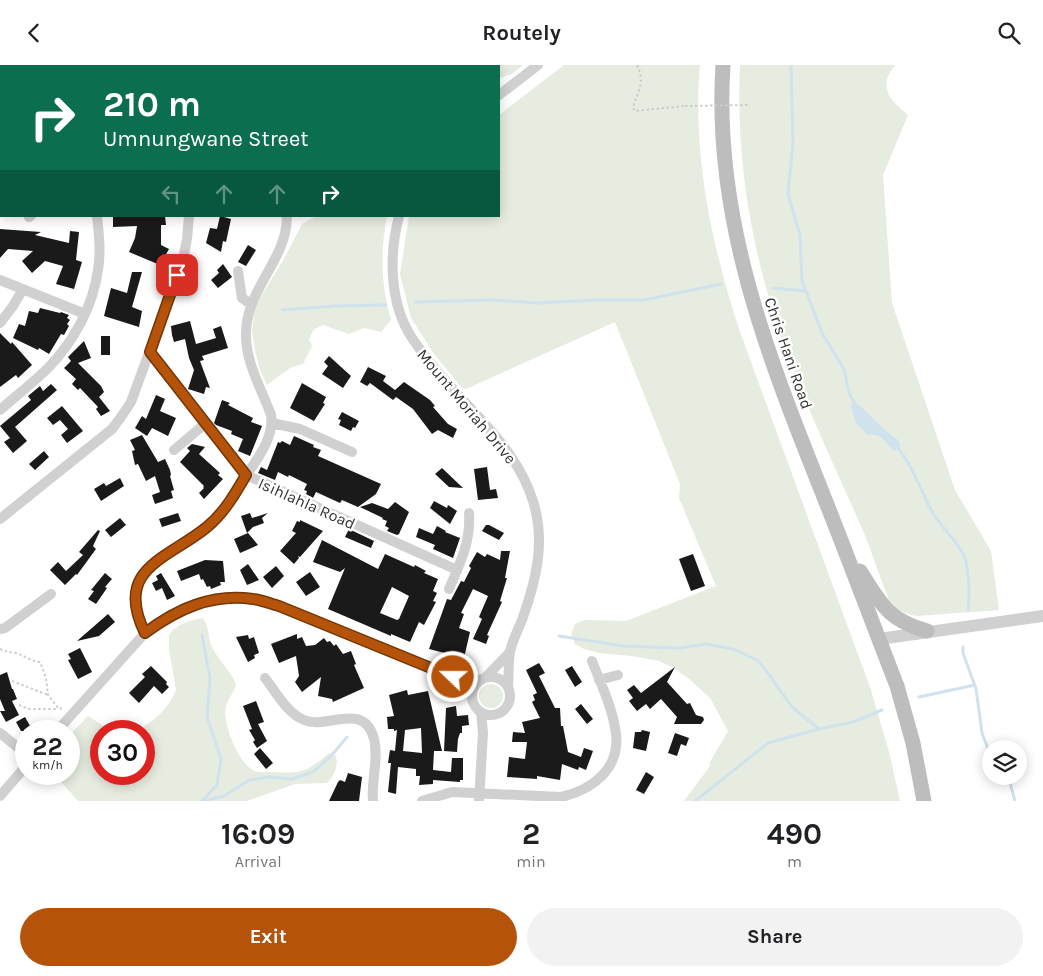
<!DOCTYPE html>
<html lang="en">
<head>
<meta charset="utf-8">
<style>
	body { margin:0; font-family:Karla,sans-serif; background:#f2f2f2; color:#202124; height:100vh; display:flex; flex-direction:column; font-size:19px; white-space:nowrap }
	* { box-sizing:border-box; margin:0 }
	p { font-size:16px; color:#757577 }
	.icon { flex:none; width:28px; height:28px; fill:none; stroke:currentColor; stroke-width:2; stroke-linecap:round; stroke-linejoin:round }
	.map { position:relative; height:736px; overflow:hidden }
	.side { display:flex; flex-direction:column; background:#fff; flex:1 }
	.side>* { flex:none }
	.banner { position:absolute; left:0px; top:0px; width:500px; height:152px; box-shadow:0 2px 12px #0003; background:#0b6e4f; color:#fff; overflow:hidden }
	.controls { position:absolute; left:982px; top:675px; display:grid; gap:10px }
	.controls a { display:grid; place-items:center; width:45px; height:45px; border-radius:50%; background:#fff; box-shadow:0 2px 12px #0003; font-size:25px }
	.speed { position:absolute; left:15px; top:655px; display:flex; gap:10px; font-size:25px; font-weight:700; text-align:center }
	.speed>* { display:grid; place-content:center; width:65px; height:65px; border-radius:50%; background:#fff; box-shadow:0 2px 12px #0003; line-height:1 }
	.speed small { font-size:12px; font-weight:400 }
	.speed .limit { border:8px solid #d22; background:#fff; color:#111 }
	.pin { position:absolute; display:grid; place-items:center; width:42px; height:42px; color:#fff; margin:-21px; border-radius:10px; box-shadow:0 2px 8px #0006 }
	.me { position:absolute; width:55px; margin:-28px; rotate:292deg; stroke-linejoin:round; filter:drop-shadow(0 0 4px #0008) }
	.turn { display:flex; align-items:center; gap:18px; height:105px; padding:0 20px; font-size:22px }
	.turn .icon { width:65px; height:65px; stroke-width:2.5 }
	.turn b { display:block; font-size:35px; line-height:42px }
	.lanes { display:flex; align-items:center; height:48px; padding:0 20px; background:#0003; justify-content:center; gap:25px; direction:ltr }
	.lanes .off { opacity:.35 }
	.eta { display:flex; justify-content:space-evenly; align-items:center; height:85px; text-align:center }
	.eta b { font-size:30px; font-weight:700; line-height:35px }
	.button { display:flex; gap:10px; margin-top:auto; padding:10px 20px }
	.button a { flex:1; height:58px; border-radius:30px; background:#b45309; color:#fff; font-size:20px; font-weight:700; line-height:58px; text-align:center }
	.button a+a { background:#f2f2f2; color:#202124 }
	header { display:flex; justify-content:space-between; align-items:center; height:65px; padding:0 20px; background:#fff; font-size:22px; font-weight:700 }
	.map>svg:first-child { display:block }
</style>
</head>
<body>
<header><svg class="icon" aria-label="back" viewBox="0 0 24 24"><path d="M15 5l-7 7 7 7"/></svg>Routely<svg class="icon" aria-label="search" viewBox="0 0 24 24"><circle cx="10" cy="10" r="6"/><path d="M15 15l6 6"/></svg></header>
<div class="map">
<svg width="1043" height="736" viewBox="0 0 1043 736">
	<rect width="100%" height="100%" fill="#fff"/>
	<path fill="#e6ecdf" d="M402 0H523L512 9 499 13V1H401Z
		M564 0H700C692 90 712 182 740 267L871 625 889 687 900 736H684L710 701V697L728 666 710 633 689 614 674 603 659 596 632 591 599 588 584 584 575 579 571 569 575 559 585 555 626 556 716 521 679 433 680 419 615 257 466 324 462 323 434 289 411 253 400 209 409 151H499V50Z
		M740 0H895C877 23 890 35 908 50L883 110 892 238 955 425 991 486 999 545 917 551C904 549 897 545 889 535 880 513 873 490 864 468 832 394 795 321 772 243 748 165 736 82 740 0Z
		M316 151H387C380 187 381 220 391 255L381 267 364 263 349 269 323 260 314 264 309 274 312 281 303 299 290 303 267 320 260 305 255 285 252 266 255 241 284 194 302 159Z
		M203 553C209 562 208 571 211 580 216 592 230 605 236 619 234 629 225 636 225 648 226 664 238 697 253 705 259 708 267 707 273 707 301 709 307 707 329 688L336 691C338 701 335 710 327 718L295 719 247 736H78L54 709H69V671L88 651 112 666H101V709H144V666H135C153 658 169 643 176 625L169 585V570C176 559 191 555 203 553Z
		M479 631a12 12 0 1 1 24 0a12 12 0 1 1-24 0Z"/>
	<path fill="#cfe2ee" d="M852 339 860 341 887 367 898 375 901 381 894 386 880 371 867 369 856 358 851 343Z"/>
	<g fill="none" stroke-linecap="round" stroke-linejoin="round">
		<path stroke="#cfe2ee" stroke-width="3" d="M791 0 793 77 788 129 800 170 802 216 823 270 844 304 849 328 854 337 858 342
			M773 223 805 226
			M416 237 492 235 537 238 596 235H644L721 219
			M282 245 335 241 386 240
			M897 382C914 402 921 428 934 450 942 462 959 479 964 491 969 503 970 531 968 545
			M202 570 210 614 207 652 221 694 217 720 202 736
			M559 571 623 581 679 583 706 579 733 584 759 596 792 642 819 664
			M963 582V588L976 624 982 668 991 692
			M919 632 975 620
			M1008 711 1015 736
			M205 736 224 731 249 715 269 712 292 714 313 707 331 691 347 672
			M695 736 768 678 819 664 853 657 882 645"/>
	</g>
	<path fill="#1a1a1a" fill-rule="evenodd" d="M113 151H165L166 160H161V180L169 184 160 200 129 187 135 173 137 161 113 162Z
		M220 151 231 154 226 177 223 176 221 187 206 178 210 163 217 164Z
		M0 164 41 167 35 170 69 178 70 166 79 167 76 195 82 197 74 224 56 219 63 201 45 196 32 208 22 196 33 186 8 184 0 193Z
		M248 180 256 185 246 201 238 197Z
		M223 199 232 212 218 223 211 215 219 208 217 205Z
		M132 207H142L132 242 142 246 139 262 104 251 111 223 127 228Z
		M40 243 60 248 61 247 69 250 67 253 70 255 67 259 69 261 64 270 61 269 49 289 39 283 38 285 13 273 19 259 25 261 29 246 38 248Z
		M190 256 196 279 216 273 213 264 221 261 228 283 202 291 204 295 200 296 210 323 206 322 204 329 188 324 194 305 189 293 185 274 174 277 172 270 171 261Z
		M0 268 11 279 12 277 32 300 18 313 16 310 0 322Z
		M101 271H110V290H101Z
		M84 276 91 293 78 298 101 321 104 327 99 332 110 346 101 351 96 344 98 342 80 323 78 325 72 319 76 314 64 303 71 296 68 292Z
		M329 291 351 311 343 323 322 309 328 301 324 297Z
		M368 302 386 311 383 316 395 325 404 317 430 335 435 341 433 342 448 359 457 364 453 373 438 365 432 369 413 344 396 332 393 335 370 318 367 321 360 317Z
		M302 318 326 332 323 338 325 339 314 356 290 343Z
		M51 319 57 325 15 362 27 376 13 388 4 377 10 373 0 361 31 335 28 331 40 321 43 326Z
		M156 330 165 334 160 346 176 353 168 371 152 363 147 371 135 363 142 351 146 354Z
		M222 335 230 338 228 340 253 353 251 357 262 361 250 391 238 386 243 374 231 369 232 366 216 360 214 358Z
		M62 341 83 366 67 378 61 370 68 364 60 355 53 360 47 353Z
		M342 347 359 356 355 363 353 362 351 366 339 360 341 355 338 354Z
		M142 370 158 397 165 394 170 405 171 410 170 411 174 425 171 426 173 433 155 439 152 430 160 427 155 411 146 416 138 399 135 400 132 386 135 385 130 375Z
		M294 371 314 380 313 382 321 385 318 391 381 419 376 429 358 442 342 435 340 438 316 427 313 433 306 429 307 426 304 425 307 419 289 410 288 412 278 407 275 415 258 408 261 402 267 405 278 377 280 378 282 376 290 380Z
		M192 379 205 382 199 389 220 408 218 410 223 414 204 434 199 428 204 423 203 422 204 421 180 397 190 386 187 383Z
		M44 386 49 392 35 405 29 399Z
		M487 402 490 425 496 424 498 433 478 435 474 404Z
		M442 403 463 423 449 422 435 409Z
		M120 413 124 421 101 436 94 424 104 418 106 421Z
		M434 436 447 443 448 440 457 446 450 459 430 443Z
		M395 437 409 447 399 469 397 470 387 466 389 463 385 461 387 456 382 454 383 453 360 442 372 438 388 444Z
		M178 448 181 456 162 462 159 454Z
		M250 448 252 453 268 448 262 453 264 458 253 462 247 468 241 451Z
		M120 453 126 460 111 472 105 465Z
		M300 455 323 466 300 492 298 491 299 493 294 499 280 486 296 468 292 466 297 456 300 457Z
		M486 460H489L504 468 499 475 482 466Z
		M437 461 446 466 445 467 460 473 453 493 433 484 435 480 416 472 419 463 433 469Z
		M349 464 374 476 371 483 345 472Z
		M98 465 100 466 93 481 96 484 77 510 76 509 65 520 50 505 58 497 66 506 83 490 79 487Z
		M248 468 258 480 240 488 234 474Z
		M322 475 378 504 385 489 414 502 415 500 426 506 424 508 438 514 433 526 437 528 433 536 436 537 424 560 419 557 410 577 391 569V571L328 544 345 503 340 507 313 497ZM392 522 409 531 399 554 397 555 380 548Z
		M501 486H510L505 513H507L500 536 502 537 487 570 489 571 486 579 473 574 482 554 479 552 488 531 473 524 461 548 464 549 459 563 470 567 464 593 429 584 447 534 451 535 461 516 464 517 471 503 469 501 477 487 485 492 487 489 500 495Z
		M693 489 705 521 691 526 679 494Z
		M205 495 223 496 225 517H220L221 520 211 524 210 521 207 522 203 514 201 515 199 509 181 516 177 506Z
		M248 499 259 515 247 520 240 505Z
		M276 501 284 511 272 523 263 512Z
		M310 507 320 522 306 531 296 517Z
		M105 508 112 514 105 522 107 523 96 539 88 534 94 526 91 525Z
		M161 508 175 531 167 535 162 523 156 526 152 518 158 515 156 511Z
		M108 549 115 557 99 571 77 576Z
		M297 569V574L302 572 306 581 315 580 324 573 327 577 330 576 334 581 336 579 343 589 351 586 356 599 354 600 364 623 333 637 332 634 318 631 321 612 302 627 295 617 299 611 296 591 279 598 271 579Z
		M248 570 249 574 254 572 259 588 254 590 255 593 248 597 236 572Z
		M80 583 92 607 78 614 68 595 71 594 68 589Z
		M539 598 545 608 539 611 555 643H560L561 661H563L568 687 581 692 584 683 593 686 586 705 579 702 578 705 562 699 560 715 537 711V714L507 712 509 692 525 694 527 677H512L513 667 525 668 522 657 540 653 532 637 535 635 533 630 537 628 526 605Z
		M151 601 167 617 166 619 169 622 162 629 154 621 139 638 129 628 145 612 142 609Z
		M572 601 582 617 575 622 565 605Z
		M675 602 667 617 687 639 690 638 696 650 703 652 704 655 701 659H674L677 652 661 634 650 644 646 639 637 646 629 636 633 633 627 625 634 620 641 628Z
		M7 607 12 624H13L17 634 12 636 19 650 6 657 0 646H5L0 634V610Z
		M407 625 408 630 428 626 442 686H434L433 705 451 707 452 693H463V715H460V717L433 715V719L419 720 420 711H416V704L398 702 396 729 388 727 391 698H388L390 685 395 686 397 665 394 666V664H388L387 652 394 651 389 630ZM421 663 422 688 403 686 405 665Z
		M256 636 264 657 258 659 267 676 257 683 253 677 255 675 249 665 252 664 243 641Z
		M581 639 593 654 587 659 575 644Z
		M456 641 457 651 468 650 469 660 462 661V668H460L458 674 457 687 444 686 446 643Z
		M25 652 33 666H21L16 657Z
		M642 665 650 667 646 686 633 683 635 667H641Z
		M675 668 689 673 686 681 681 679 677 691 668 688Z
		M260 683 273 698 266 704 254 689Z
		M646 707 654 712 644 729 636 725Z
		M348 708 362 712 359 736H329L338 717 340 715 345 717Z"/>
	<g fill="none" stroke-linecap="round" stroke-linejoin="round">
		<path stroke="#cdcdcd" stroke-width="2" stroke-dasharray="2.5 2.5" stroke-linecap="butt" d="M85 0V1
			M637 0C646 19 637 26 633 43L635 46 685 41
			M0 584C6 587 10 587 16 588 24 590 29 596 40 597L46 613 48 630 59 644 63 643
			M12 616 48 630
			M19 640 29 644H58"/>
		<path stroke="#d0d0d0" stroke-width="10" d="M141 0V1
			M299 1 301 0
			M499 30 538 0
			M0 93 1 92
			M399 151C389 190 389 238 412 273 430 300 453 324 475 348 500 375 522 401 533 436 546 477 536 516 522 555 518 565 512 576 510 587 508 598 509 610 508 621
			M29 152 31 151
			M238 206 242 233 251 239
			M0 215 85 249
			M0 258 13 241 23 224
			M150 287 246 410 457 505
			M0 345C16 331 34 317 49 302 74 276 93 241 98 205 101 187 99 169 97 151
			M272 358 300 364 352 387
			M174 385 206 358
			M0 454 112 364 121 352 131 337 183 195 187 174 189 151
			M449 524C460 498 471 477 469 448
			M0 564 5 563 51 529
			M145 568C111 499 171 495 209 460 227 445 236 424 250 405 261 389 274 370 271 350 262 325 247 300 246 273 244 224 287 197 287 151
			M472 631a19 19 0 1 1 38 0a19 19 0 1 1-38 0Z
			M453 612 441 617 472 630
			M486 612 510 587
			M265 613C276 627 287 648 304 655 327 665 364 635 374 674 379 694 371 716 373 736
			M599 615 618 610
			M57 666 145 568 164 554 186 542 206 536 229 532 254 534 279 541 453 612 481 615
			M0 668 26 689
			M0 731 26 701
			M422 736 452 727 561 732C592 725 620 704 616 669 613 644 601 619 592 596
			M479 736 483 668 481 647"/>
		<path stroke="#d0d0d0" stroke-width="12" d="M879 574 1043 551"/>
		<path stroke="#bdbdbd" stroke-width="15" d="M723 0C713 152 767 289 822 427 848 492 872 557 897 621L913 678 924 736
			M860 506C881 539 888 555 927 566"/>
		<path stroke="#cdcdcd" stroke-width="2" stroke-dasharray="2.5 2.5" stroke-linecap="butt" d="M685 41 750 40"/>
	</g>
	<g fill="none" stroke-linecap="round" stroke-linejoin="round">
		<g stroke="#753606" stroke-width="12">
			<path id="route" d="M177 210 150 287 246 410C235 429 224 448 207 462 168 494 113 503 145 568 177 544 212 528 253 534 262 535 271 539 279 541L453 612"/>
		</g>
		<use href="#route" stroke="#b45309" stroke-width="9"/>
	</g>
	<g text-anchor="middle" stroke-width="5" stroke-linejoin="round" paint-order="stroke">
		<g font-size="16" fill="#333" stroke="#fff">
			<text transform="translate(789 288) rotate(71)" y="6">Chris Hani Road</text>
			<text transform="translate(467 341) rotate(50)" y="6">Mount Moriah Drive</text>
			<text transform="translate(307 438) rotate(24)" y="6">Isihlahla Road</text>
		</g>
	</g>
</svg>
<div class="controls">
<a><svg class="icon" aria-label="layers" viewBox="0 0 24 24"><path d="M12 4l9 5-9 5-9-5zM3 14l9 5 9-5"/></svg></a>
</div>
<div class="speed"><div>22<small>km/h</small></div><div class="limit">30</div></div>
<div class="pin" style="left:177px;top:210px;background:#d93025"><svg class="icon" aria-label="arrive" viewBox="0 0 24 24"><path d="M6 21V4h12l-3 4 3 4H6"/></svg></div>
<svg class="me" style="left:453px;top:612px" viewBox="-20 -20 40 40"><circle r="17" fill="#b45309" stroke="#fff" stroke-width="3"/><path d="M0-11L8 9 0 5-8 9z" fill="#fff"/></svg>
<div class="banner">
<div class="turn"><svg class="icon" aria-label="right" viewBox="0 0 24 24"><path d="M7 20v-9h11M14 6l5 5-5 5"/></svg><div><b>210 m</b>Umnungwane Street</div></div>
<div class="lanes"><svg class="icon off" aria-label="left" viewBox="0 0 24 24"><path d="M17 20v-9H6M10 6l-5 5 5 5"/></svg><svg class="icon off" aria-label="ahead" viewBox="0 0 24 24"><path d="M12 20V5M6 11l6-6 6 6"/></svg><svg class="icon off" aria-label="ahead" viewBox="0 0 24 24"><path d="M12 20V5M6 11l6-6 6 6"/></svg><svg class="icon" aria-label="right" viewBox="0 0 24 24"><path d="M7 20v-9h11M14 6l5 5-5 5"/></svg></div>
</div>
</div>
<section class="side">
<div class="eta">
<div><b>16:09</b><p>Arrival</p></div>
<div><b>2</b><p>min</p></div>
<div><b>490</b><p>m</p></div>
</div>
<div class="button"><a>Exit</a><a>Share</a></div>
</section>
</body>
</html>
